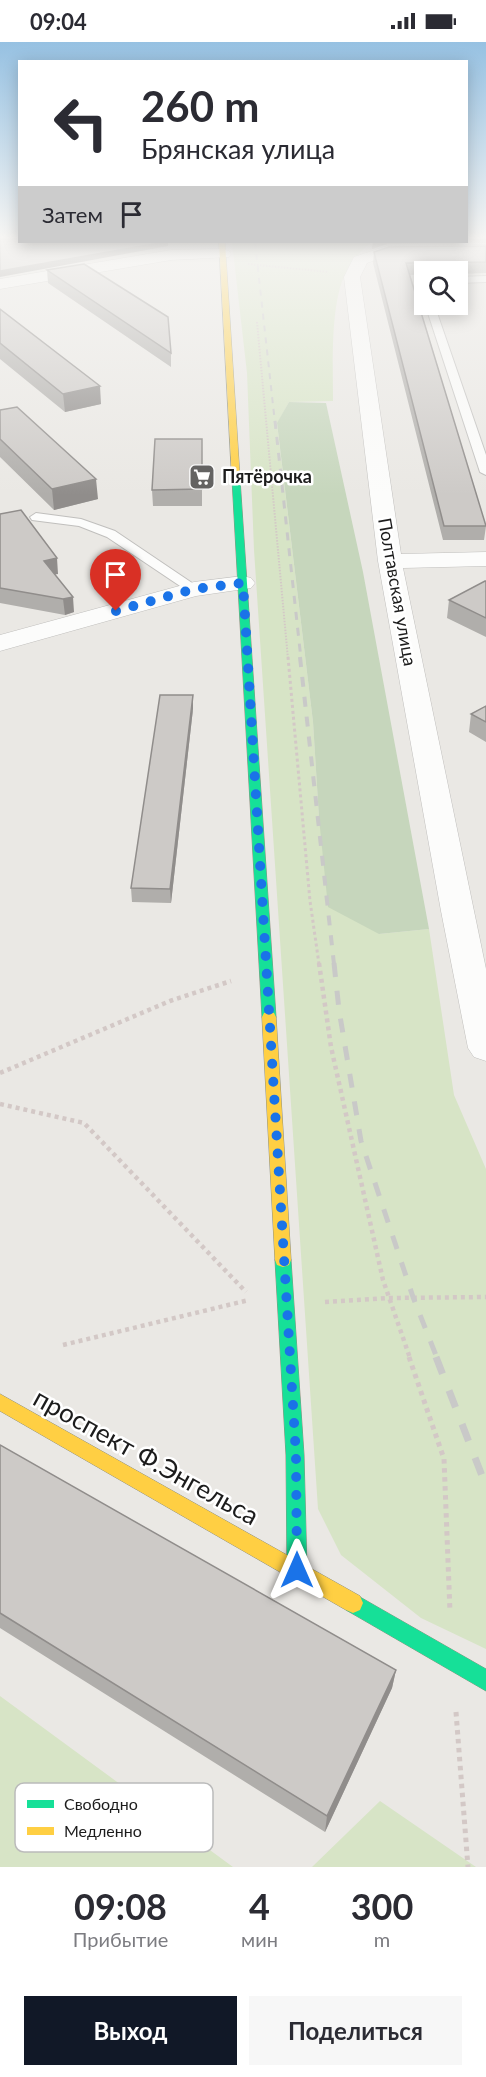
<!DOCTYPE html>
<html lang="ru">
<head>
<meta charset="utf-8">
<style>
	body { margin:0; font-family:Lato,sans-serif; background:#f7f7f7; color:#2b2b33; height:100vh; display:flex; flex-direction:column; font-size:22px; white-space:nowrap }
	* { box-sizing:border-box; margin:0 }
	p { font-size:20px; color:#7c7c81 }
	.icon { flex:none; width:33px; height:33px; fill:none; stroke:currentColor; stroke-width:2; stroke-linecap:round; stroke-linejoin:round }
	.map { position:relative; height:1825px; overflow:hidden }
	.details { display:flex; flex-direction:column; background:#fff; flex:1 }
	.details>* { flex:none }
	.banner { position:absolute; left:18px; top:18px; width:450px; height:183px; border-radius:0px; box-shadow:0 3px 15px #0003; background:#fff; color:#2b2b33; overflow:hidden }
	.controls { position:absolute; left:414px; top:219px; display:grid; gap:12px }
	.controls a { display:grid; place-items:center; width:54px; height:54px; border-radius:0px; background:#fff; box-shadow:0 3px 15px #0003; font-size:30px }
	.pin { position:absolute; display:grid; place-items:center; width:51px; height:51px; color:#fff; margin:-62px -26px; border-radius:50% 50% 50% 0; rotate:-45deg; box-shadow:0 0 6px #0007 }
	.pin .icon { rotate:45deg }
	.me { position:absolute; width:66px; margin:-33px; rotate:0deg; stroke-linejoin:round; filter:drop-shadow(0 0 4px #0008) }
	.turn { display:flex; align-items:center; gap:21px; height:126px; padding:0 24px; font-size:27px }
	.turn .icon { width:78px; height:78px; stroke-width:2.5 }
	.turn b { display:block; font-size:42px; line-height:51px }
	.then { display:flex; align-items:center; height:57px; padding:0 24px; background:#0003; gap:12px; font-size:22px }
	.eta { display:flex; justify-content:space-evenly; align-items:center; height:102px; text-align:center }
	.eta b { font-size:36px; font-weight:700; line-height:42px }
	.button { display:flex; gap:12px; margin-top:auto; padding:12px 24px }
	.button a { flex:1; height:69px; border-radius:0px; background:#111827; color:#fff; font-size:24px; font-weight:700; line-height:69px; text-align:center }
	.button a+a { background:#f7f7f7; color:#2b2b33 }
	.status { display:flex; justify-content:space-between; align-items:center; height:42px; padding:0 30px; background:#fff; direction:ltr }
	.status svg { height:16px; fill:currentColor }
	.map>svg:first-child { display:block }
</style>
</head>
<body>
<div class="status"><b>09:04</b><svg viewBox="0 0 49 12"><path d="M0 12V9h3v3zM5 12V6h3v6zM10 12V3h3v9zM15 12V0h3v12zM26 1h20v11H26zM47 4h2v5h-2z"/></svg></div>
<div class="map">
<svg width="486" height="1825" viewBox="0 0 486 1825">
	<rect width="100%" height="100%" fill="#eae8e4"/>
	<path fill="#d7e4c6" d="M232 200H371C361 209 351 219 345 232 330 264 333 324 333 359L289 360 277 382 313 680 319 776 379 892 429 887 454 1053 486 1127V1607L421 1576 341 1513 318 1467 254 508 247 331Z
		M0 1654 233 1825H0Z
		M380 1759 476 1825H312Z"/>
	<path fill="#c6d6bc" d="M289 360 326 361 363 530 429 887 379 892 328 865 319 776 313 680 277 381Z"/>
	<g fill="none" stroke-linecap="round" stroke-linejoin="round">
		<g stroke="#c0bfbd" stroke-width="2">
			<path id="lane" d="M486 234V240L458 241V235Z
				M424 235V251L419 248 417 238Z
				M425 262H434L486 413V433L480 430Z
				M36 471 81 477 115 489 201 547 194 551 189 550 107 495 79 484 32 478 30 475Z"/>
		</g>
		<g stroke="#c0bfbd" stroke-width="1">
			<path id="street" d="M486 203V213L388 214 367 221 360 235 401 512 486 510V524L403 526 486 927V1019L474 1015 468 1006 441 869 378 519 344 235 354 215 387 204Z
				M223 207 229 209 231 212 229 215 171 218 0 247V237L171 208Z
				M243 534 251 536 255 541 251 546 196 554 0 609V593L194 540Z"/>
		</g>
		<g stroke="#90917f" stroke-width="1">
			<path id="fast" d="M236 434 240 437 276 975 274 979H264L262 975 232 437Z
				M283 1211 289 1213 291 1218 304 1413 307 1528 304 1535 297 1538 290 1535 287 1528 286 1413 275 1218 277 1213Z
				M353 1551 486 1627V1649L346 1568 343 1561 346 1554Z"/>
		</g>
		<g stroke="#90917f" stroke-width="1">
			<path id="slow" d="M219 200H225L240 437 236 440 232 437Z
				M269 970 274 971 276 975 291 1218 289 1223 283 1225 277 1223 275 1218 262 975 264 971Z
				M0 1352 360 1554 363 1561 360 1568 353 1571 346 1568 0 1369Z"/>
		</g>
		<path stroke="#d3c8c6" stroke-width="2" stroke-dasharray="1.5 1.5" stroke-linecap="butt" d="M248 222 328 230
			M257 280 288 617"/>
		<path stroke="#d3c8c6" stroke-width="3" stroke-dasharray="3 3" stroke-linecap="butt" d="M288 615 310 859 319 922"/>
		<path stroke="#d3c8c6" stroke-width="4.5" stroke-dasharray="4 4" stroke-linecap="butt" d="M319 921 331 1005 383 1238 410 1316
			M0 1031 170 959 231 939
			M0 1062 84 1081 246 1250
			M325 1260 389 1256 486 1255
			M63 1303 249 1258"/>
		<path stroke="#d3c8c6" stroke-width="5" stroke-dasharray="4.5 4.5" stroke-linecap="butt" d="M409 1315 444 1417 450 1570
			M456 1670 468 1825"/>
		<use href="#lane" fill="#fcfcfb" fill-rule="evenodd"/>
		<use href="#street" fill="#fcfcfb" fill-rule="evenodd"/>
		<use href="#fast" fill="#16e098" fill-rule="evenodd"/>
		<use href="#slow" fill="#ffcf43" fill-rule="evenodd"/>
		<path stroke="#c9c9c8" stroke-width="2" stroke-dasharray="6 6" stroke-linecap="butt" d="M255 200 275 381"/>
		<path stroke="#c9c9c8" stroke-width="3" stroke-dasharray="8 8" stroke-linecap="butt" d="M275 379 301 617"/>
		<path stroke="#c9c9c8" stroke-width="4" stroke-dasharray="10 10" stroke-linecap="butt" d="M300 615 334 922"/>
		<path stroke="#c9c9c8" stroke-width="5" stroke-dasharray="14 14" stroke-linecap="butt" d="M334 921 339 968 361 1099 413 1255 437 1316"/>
		<path stroke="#c9c9c8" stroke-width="7" stroke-dasharray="18 18" stroke-linecap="butt" d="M436 1315 486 1444"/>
	</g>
	<path fill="#b0aeab" d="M466 197H486V201L387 202 372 207 373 200H466Z
		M486 204V231L458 232V230H424V232L410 233 486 484 484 498H443L373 221 374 210Z
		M47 228 171 311V325L48 241Z
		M0 267 101 362 65 370 0 317Z
		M0 368 98 457 54 468 0 415Z
		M202 397V464H153L152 448Z
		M0 472 58 532H55L74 570 65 573 0 561Z
		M486 539V595L447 576 449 558Z
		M486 664V700L469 690 471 672Z
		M193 667 171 861 132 860 131 846Z
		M0 1403 396 1628 392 1646 325 1790 0 1586Z"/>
	<path fill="#908d8b" d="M165 200H168V204L0 235V229Z
		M373 200H387V202L372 207Z
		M100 344 101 362 65 370 63 352Z
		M96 437 98 457 54 468 52 447Z
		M57 516 58 532 46 534 44 519Z
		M73 555 74 570 65 573 63 557Z
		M193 653V667L171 861 170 847Z
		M396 1628 392 1646 325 1790 327 1774Z"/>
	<path fill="#cdcac7" stroke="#908d8b" stroke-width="1.5" d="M0 197H20V200H165L0 229Z
		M486 204V220L406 221 486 484H444L374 210 389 205Z
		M84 222 168 275 171 311 47 228Z
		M0 267 100 344 63 352 0 301Z
		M17 365 96 437 52 447 0 397V368Z
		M155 397H202V447L152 448Z
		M21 468 57 516 44 519 73 555 63 557 0 546V472Z
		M485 539H486V576L449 558Z
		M160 653H193L170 847 131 846Z
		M486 664V680L471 672Z
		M0 1403 396 1628 327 1774 0 1571Z"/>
	<linearGradient id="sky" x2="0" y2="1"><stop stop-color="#96c1e2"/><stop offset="0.43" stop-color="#f6f5f3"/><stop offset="1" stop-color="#f6f5f3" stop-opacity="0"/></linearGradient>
	<rect width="486" height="453" fill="url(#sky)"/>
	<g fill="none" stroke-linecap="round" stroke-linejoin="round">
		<path stroke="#1a73e8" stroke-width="10" stroke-dasharray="0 18" d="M116 569 194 547 243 541 296 1413 297 1528"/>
	</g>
	<defs>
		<g id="supermarket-square" transform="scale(1.35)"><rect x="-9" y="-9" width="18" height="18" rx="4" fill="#646362" stroke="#fff"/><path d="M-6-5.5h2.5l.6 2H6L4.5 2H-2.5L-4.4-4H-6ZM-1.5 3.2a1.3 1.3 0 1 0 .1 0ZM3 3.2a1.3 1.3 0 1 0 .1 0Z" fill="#fff"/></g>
	</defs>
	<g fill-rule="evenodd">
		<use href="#supermarket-square" x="202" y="435"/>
	</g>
	<g text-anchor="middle" stroke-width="5" stroke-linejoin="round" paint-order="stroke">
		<g font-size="18" font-weight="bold" fill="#1c1c1c" stroke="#fff" text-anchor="start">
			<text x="222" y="441">Пятёрочка</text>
		</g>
		<g font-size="18" fill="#1c1c1c" stroke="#fff">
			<text transform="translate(397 550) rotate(80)" y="6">Полтавская улица</text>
		</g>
		<g font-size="26" fill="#1c1c1c" stroke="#fff">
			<text transform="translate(146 1415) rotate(29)" y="9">проспект Ф.Энгельса</text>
		</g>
	</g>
	<rect x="15" y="1741" width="198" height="69" rx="9" fill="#fff" stroke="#bbb" stroke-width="1.5"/>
	<rect x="27" y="1758" width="27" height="8" fill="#16e098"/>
	<rect x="27" y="1785" width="27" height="8" fill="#ffcf43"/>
	<g font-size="16" fill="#1c1c1c">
		<text x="64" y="1768">Свободно</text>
		<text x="64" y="1795">Медленно</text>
	</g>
</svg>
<div class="controls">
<a><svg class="icon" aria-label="search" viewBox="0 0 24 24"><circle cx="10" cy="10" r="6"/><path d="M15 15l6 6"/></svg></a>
</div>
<div class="pin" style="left:116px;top:569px;background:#d93025"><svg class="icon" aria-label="arrive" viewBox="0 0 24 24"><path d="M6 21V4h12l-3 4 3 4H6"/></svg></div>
<svg class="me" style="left:297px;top:1528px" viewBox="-20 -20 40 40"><path d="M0-17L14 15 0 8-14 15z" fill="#1a73e8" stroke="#fff" stroke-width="4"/></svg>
<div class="banner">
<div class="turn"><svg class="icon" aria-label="left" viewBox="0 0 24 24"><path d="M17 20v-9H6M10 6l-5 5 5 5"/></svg><div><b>260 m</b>Брянская улица</div></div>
<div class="then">Затем<svg class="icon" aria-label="arrive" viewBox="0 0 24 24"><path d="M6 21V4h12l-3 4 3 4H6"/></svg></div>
</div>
</div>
<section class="details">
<div class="eta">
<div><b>09:08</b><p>Прибытие</p></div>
<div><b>4</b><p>мин</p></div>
<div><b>300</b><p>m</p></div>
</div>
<div class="button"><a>Выход</a><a>Поделиться</a></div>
</section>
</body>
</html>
